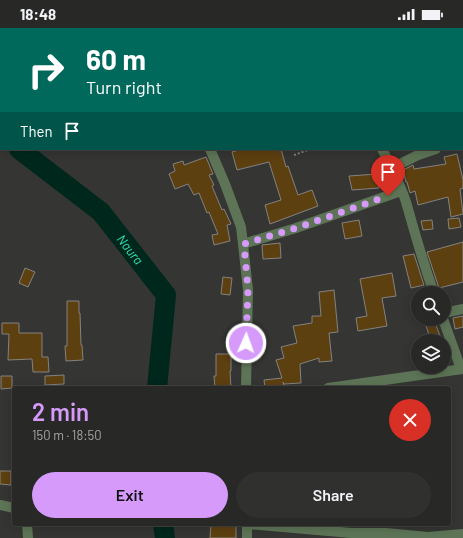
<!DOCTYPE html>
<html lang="en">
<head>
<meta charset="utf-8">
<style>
	body { margin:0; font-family:Barlow,sans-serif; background:#30302e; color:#f1f3f6; height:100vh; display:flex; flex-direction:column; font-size:15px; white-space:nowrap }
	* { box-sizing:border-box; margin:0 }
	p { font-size:13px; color:#a5a6a7 }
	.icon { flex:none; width:22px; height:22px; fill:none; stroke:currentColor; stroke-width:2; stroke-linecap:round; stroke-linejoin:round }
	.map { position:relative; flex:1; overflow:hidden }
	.details { position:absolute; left:12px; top:358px; width:439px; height:140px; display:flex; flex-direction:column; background:#282826; border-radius:4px; box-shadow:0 2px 10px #0003,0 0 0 1px #444443 }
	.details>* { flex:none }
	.top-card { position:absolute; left:0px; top:0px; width:463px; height:122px; box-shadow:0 2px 10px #0003,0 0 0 1px #444443; background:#00695c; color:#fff; overflow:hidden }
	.buttons { position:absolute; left:411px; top:258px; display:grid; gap:8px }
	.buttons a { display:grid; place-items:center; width:40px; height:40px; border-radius:50%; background:#282826; box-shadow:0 2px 10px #0003,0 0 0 1px #444443; font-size:20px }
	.pin { position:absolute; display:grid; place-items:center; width:34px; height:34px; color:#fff; margin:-41px -17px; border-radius:50% 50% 50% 0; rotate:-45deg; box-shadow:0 0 4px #0007 }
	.pin .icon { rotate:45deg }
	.me { position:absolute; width:44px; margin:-22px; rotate:2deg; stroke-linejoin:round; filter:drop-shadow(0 0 3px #0008) }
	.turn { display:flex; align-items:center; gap:14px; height:84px; padding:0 20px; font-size:18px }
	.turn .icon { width:52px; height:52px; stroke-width:2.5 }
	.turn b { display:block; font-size:28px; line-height:34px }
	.then { display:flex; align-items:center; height:38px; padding:0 20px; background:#0003; gap:8px; font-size:15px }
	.round { display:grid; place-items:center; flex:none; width:42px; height:42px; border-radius:21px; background:#30302e }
	.head { display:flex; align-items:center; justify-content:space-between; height:68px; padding:0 20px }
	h1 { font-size:24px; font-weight:600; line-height:30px; color:#d69bfa }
	.action { display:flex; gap:8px; margin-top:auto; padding:8px 20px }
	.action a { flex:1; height:46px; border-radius:24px; background:#d69bfa; color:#111; font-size:16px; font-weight:600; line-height:46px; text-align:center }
	.action a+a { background:#30302e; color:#f1f3f6 }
	.status { display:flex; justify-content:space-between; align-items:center; height:28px; padding:0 20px; background:#282826; direction:ltr }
	.status svg { height:11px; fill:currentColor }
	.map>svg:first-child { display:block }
</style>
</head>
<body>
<div class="status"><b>18:48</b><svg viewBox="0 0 49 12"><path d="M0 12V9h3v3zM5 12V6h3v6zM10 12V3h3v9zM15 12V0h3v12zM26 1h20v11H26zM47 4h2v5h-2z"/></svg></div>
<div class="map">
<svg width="463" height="510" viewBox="0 0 463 510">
	<rect width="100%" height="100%" fill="#353533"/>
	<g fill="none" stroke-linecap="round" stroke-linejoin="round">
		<g stroke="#00271c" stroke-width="20">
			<path d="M0 106 1 107"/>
			<path id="s1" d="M19 121 101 184 166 267 157 360"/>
			<path d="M163 496 165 510"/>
		</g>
	</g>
	<path fill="#5d4010" stroke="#848280" d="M243 121H281L286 139 288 138 298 167 312 162 318 178 270 196 265 177 281 172 269 134 237 142 232 124Z
		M457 126 463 152V160L460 161 463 186 451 189 448 169 418 177 415 163 410 165 407 154H406L403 142 413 137 414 141 446 136 444 129Z
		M206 129 213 146 209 147 214 157 212 158 222 182 224 181 231 196 227 197 230 213 214 217 212 207 218 206 209 184 207 185 199 165 194 167 188 156 175 161 169 146 175 143 173 136 183 133 184 137Z
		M377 146 379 160 352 162 349 148Z
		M459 190 461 199 449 201 448 191Z
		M359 192 362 208 345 211 342 195Z
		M432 192 433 201 423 202 421 193Z
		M463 214V254L439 260 427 224Z
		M280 215 281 230 263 231 262 217Z
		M414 226 424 257 411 260 403 228Z
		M25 240 35 244 28 259 19 255Z
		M392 245 396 268 382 270 387 298 358 303 356 290 367 288 360 251Z
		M223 249 232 250 230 267 221 266Z
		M334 262 338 304 329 305 332 333 319 334V330L300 336 301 355 284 356 283 354 284 360H265L264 352 282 350 276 332 284 330 281 319 297 315 293 298 312 295V288H321L319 264Z
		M67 273H79V285H80L81 317H82L83 332 66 333 65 318H67Z
		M463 288V299L455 301 453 290Z
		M434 292 442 313H431L425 295Z
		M2 295H19V305H42V329H48L49 344H33L32 331 8 332 9 306H2Z
		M216 326H231V343H230L231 360H215L214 348H216Z
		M64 347V356L45 357V348Z
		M1 348H12V360L1 361Z
		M0 443H11V457L0 456Z
		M211 496H236V510H210Z"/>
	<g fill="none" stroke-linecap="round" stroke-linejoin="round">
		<path stroke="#838381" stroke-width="2" stroke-dasharray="2 2" stroke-linecap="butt" d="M294 127 311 121"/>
		<path stroke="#5d7556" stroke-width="10" d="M330 1V0
			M462 40H463
			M462 114H463
			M382 121C391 138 400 156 406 174 415 205 423 235 434 265
			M392 140 418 127 436 121
			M243 216 296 200 401 163
			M444 285 463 281
			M443 291 461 341
			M328 360 463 341
			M0 477 14 480
			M27 496 28 510
			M247 496 351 505H386L428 509 463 506"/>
		<path stroke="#5d7556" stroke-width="10" d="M163 0V1
			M210 121 225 156 241 199 243 216 248 262 246 360
			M247 496V510"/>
	</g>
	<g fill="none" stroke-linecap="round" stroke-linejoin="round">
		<path stroke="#d69bfa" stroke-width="7" stroke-dasharray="0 12.6" d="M246 315 248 262 244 216 296 200 388 168"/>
	</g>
	<g text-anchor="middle" stroke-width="3" stroke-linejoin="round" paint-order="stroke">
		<g font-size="13" font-style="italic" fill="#33e4b5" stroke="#353533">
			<text dy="5" stroke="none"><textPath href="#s1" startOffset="151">Naura</textPath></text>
		</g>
	</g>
</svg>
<div class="buttons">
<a><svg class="icon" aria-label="search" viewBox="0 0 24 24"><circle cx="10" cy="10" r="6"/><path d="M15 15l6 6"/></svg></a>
<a><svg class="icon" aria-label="layers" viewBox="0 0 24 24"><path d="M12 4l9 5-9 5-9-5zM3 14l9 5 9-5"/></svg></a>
</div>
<div class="pin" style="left:388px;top:168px;background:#d93025"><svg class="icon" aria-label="arrive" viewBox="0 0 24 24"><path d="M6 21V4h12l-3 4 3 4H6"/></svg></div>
<svg class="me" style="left:246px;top:315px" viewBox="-20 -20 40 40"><circle r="17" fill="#d69bfa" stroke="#fff" stroke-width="3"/><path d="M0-11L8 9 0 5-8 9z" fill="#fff"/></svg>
<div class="top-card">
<div class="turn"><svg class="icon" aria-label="right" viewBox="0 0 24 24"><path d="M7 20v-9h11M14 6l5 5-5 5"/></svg><div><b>60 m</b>Turn right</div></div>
<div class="then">Then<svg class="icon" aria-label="arrive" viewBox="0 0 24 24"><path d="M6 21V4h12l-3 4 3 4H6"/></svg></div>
</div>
<section class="details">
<div class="head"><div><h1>2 min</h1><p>150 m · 18:50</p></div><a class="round" style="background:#d93025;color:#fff"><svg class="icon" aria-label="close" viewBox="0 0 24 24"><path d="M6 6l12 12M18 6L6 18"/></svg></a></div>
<div class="action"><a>Exit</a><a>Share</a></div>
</section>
</div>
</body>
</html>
